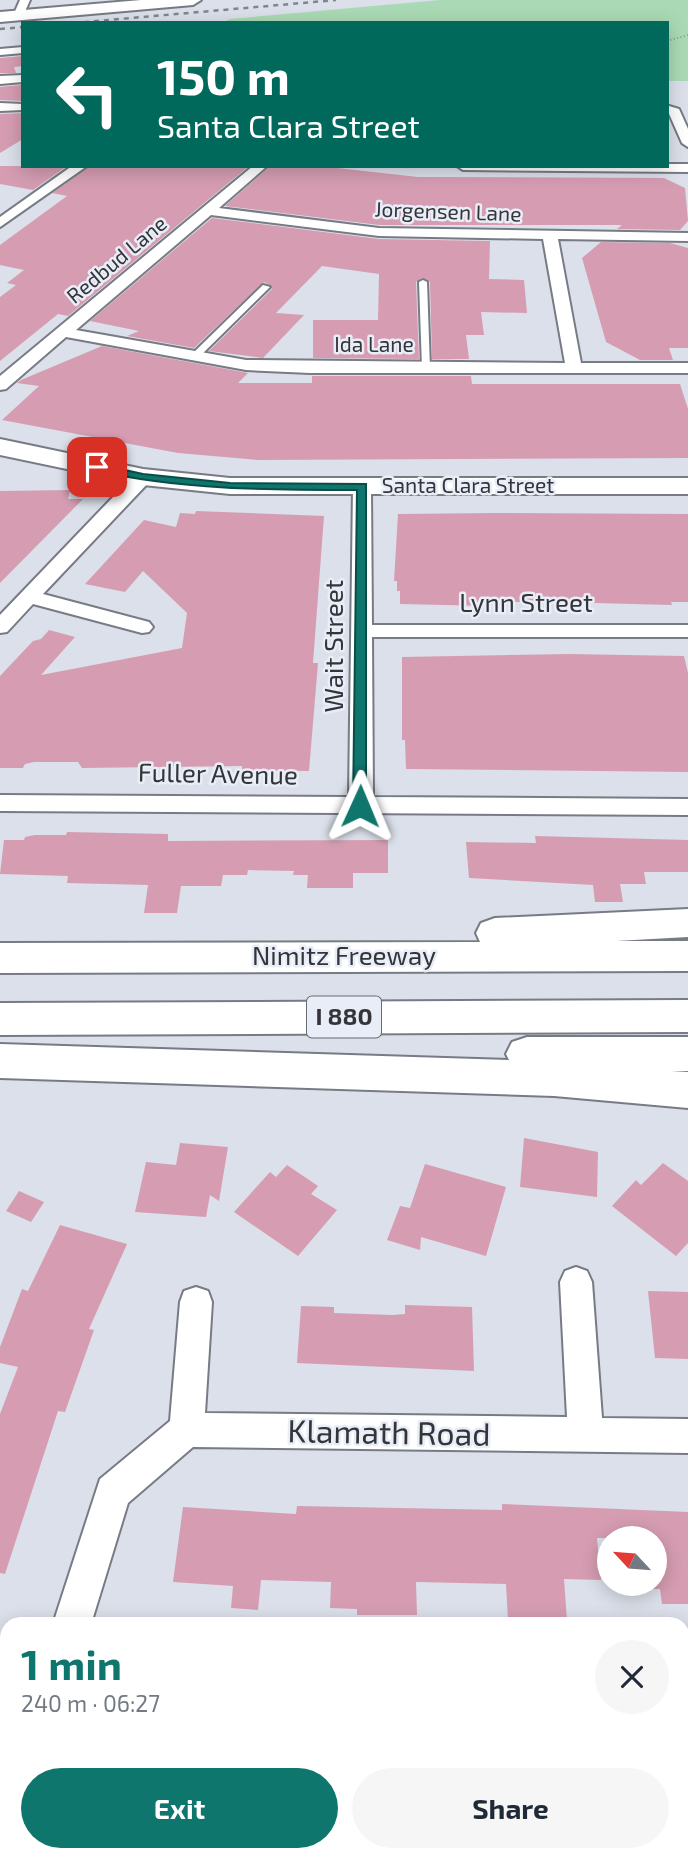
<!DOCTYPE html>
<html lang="en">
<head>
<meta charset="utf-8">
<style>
	body { margin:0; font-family:"Exo 2",sans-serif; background:#f6f6f7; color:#1f2937; height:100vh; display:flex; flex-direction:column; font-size:26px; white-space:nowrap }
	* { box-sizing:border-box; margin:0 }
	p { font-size:23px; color:#747a83 }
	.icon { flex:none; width:38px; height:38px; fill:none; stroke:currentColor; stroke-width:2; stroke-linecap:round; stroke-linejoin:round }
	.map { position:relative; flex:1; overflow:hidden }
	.side { position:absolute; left:0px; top:1617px; width:690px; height:245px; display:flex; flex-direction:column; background:#fff; border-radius:21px 21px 0 0; box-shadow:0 4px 18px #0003 }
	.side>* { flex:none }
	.hud { position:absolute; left:21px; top:21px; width:648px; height:147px; border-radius:0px; box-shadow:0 4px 18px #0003; background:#00695c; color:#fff; overflow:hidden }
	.needle { width:46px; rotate:296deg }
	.buttons { position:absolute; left:597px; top:1526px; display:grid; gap:14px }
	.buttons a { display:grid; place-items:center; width:70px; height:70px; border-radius:50%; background:#fff; box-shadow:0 4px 18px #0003; font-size:35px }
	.pin { position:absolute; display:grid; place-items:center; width:60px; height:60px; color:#fff; margin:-30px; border-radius:14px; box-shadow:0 4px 10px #0006 }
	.me { position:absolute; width:77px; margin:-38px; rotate:1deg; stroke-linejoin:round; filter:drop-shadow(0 0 5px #0008) }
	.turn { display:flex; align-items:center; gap:24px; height:147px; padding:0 21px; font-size:32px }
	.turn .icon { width:91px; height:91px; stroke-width:2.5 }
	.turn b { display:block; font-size:49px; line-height:60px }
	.round { display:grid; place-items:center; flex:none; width:74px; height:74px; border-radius:37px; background:#f6f6f7 }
	.head { display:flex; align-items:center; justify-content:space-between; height:119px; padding:0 21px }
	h1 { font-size:42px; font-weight:700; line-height:52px; color:#0f766e }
	.action { display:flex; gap:14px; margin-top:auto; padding:14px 21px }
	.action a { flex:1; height:80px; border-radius:42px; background:#0f766e; color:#fff; font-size:28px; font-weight:700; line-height:80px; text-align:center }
	.action a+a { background:#f6f6f7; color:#1f2937 }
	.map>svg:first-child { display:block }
</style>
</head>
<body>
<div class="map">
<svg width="688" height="1862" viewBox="0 0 688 1862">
	<rect width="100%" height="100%" fill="#dbe0ea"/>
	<path fill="#aadab5" d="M440 0H688V81H667V23H223L230 19Z"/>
	<path fill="#d69db2" d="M23 56V66L14 67 16 73H0V58Z
		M21 85 23 101 0 100V87Z
		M23 113V139L0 153V114Z
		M0 166H67L33 190 0 184Z
		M90 166H249L68 316 58 314 0 361V297L16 285 7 283 24 270 0 265V245L67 196 52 193Z
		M270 166H319L418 177 664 178 685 188 688 221 680 230 617 229 622 225H379L225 206Z
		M212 218 379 239 490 241 489 279 524 280 527 313 481 312 484 335H466L469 359H432L430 282 422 278 416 282 419 359 313 358V320H378L379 274 322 266 276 313 304 315 263 358 209 351 272 289V286L264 282 194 348 127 336 139 331 90 321Z
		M601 242 670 243 688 248V348H669L673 360H640L606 342 582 258Z
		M102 346 248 373 238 383H312V376H471L472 384H680L688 409V458L258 460 178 453 2 420 39 386 17 383 21 380Z
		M70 490 68 499H83L0 583V491Z
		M196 511 324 516 313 663H318L309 771 242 770V766L82 768 78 762H34L25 764 23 768H0V676L33 641 41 639 49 630 75 637 41 675 182 648 187 613 143 571 125 592 85 584 144 520 176 527 180 513 195 514Z
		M495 513 688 514V602H671L672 605 556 602H498L491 603V606L400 604V591H397V581H394L398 514Z
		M569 654 684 656 688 673V772L406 769 405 740H402V657Z
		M67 832 168 834V841L388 840V873H353V888H307L308 875H293L294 871 248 870 247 875H223L221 886H181L177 913H144L148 885 67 883 68 876 0 874 4 840H24L25 837 35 835H66Z
		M535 836 688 840V872H644L646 884H620L623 902H595L593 885 469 878 466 842 536 843Z
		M524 1138 598 1152 597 1197 520 1187Z
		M180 1143 228 1147 219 1201 210 1195 206 1217 135 1212 146 1162 176 1165Z
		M663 1163 688 1181V1243L676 1256 612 1206 636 1180 641 1185Z
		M425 1164 506 1187 486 1256 421 1237 420 1250 387 1240 400 1206 410 1208Z
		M287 1165 318 1186 311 1194 337 1210 298 1256 234 1212 270 1172 276 1177Z
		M19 1191 44 1202 31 1222 6 1211Z
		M60 1225 127 1244 89 1329 94 1330 65 1412 58 1411 5 1574 0 1573V1414L18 1367 0 1363V1347L22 1289 28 1291Z
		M648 1291 688 1292V1359L655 1358Z
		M405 1305 472 1307 474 1371 297 1363 301 1306 334 1307V1313L393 1315 405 1314Z
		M502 1504 688 1512V1604H662L660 1589H654V1538H597L601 1580 564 1579 567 1621 508 1620 506 1584 416 1582 417 1615H357V1609L330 1608 331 1582 261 1580 258 1610 231 1608 233 1586 173 1582 183 1507 296 1514 297 1506 502 1510Z"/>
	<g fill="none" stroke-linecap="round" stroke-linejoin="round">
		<g stroke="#777b84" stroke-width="4">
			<path id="lane" d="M423 280 427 282 430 368 426 371 422 368 419 282Z
				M263 285 270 287 197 359H191V355Z"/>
		</g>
		<g stroke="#777b84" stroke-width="4">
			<path id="street" d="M20 0H30L23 16 18 19 13 16Z
				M23 47V53L0 55V49Z
				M23 75V82L0 84V76Z
				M0 103 23 104V110L0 111Z
				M669 106 679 109 688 129V147L682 143 667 109Z
				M667 164H688V172L463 170 457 166Z
				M72 166H87L0 227V217Z
				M253 166H267L219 208 379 228 688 233V241L558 239 581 363H688V373H310L246 370 66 337 6 389 0 390V376ZM211 215 379 236 543 239 565 363 246 360 76 330Z
				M143 471 152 477 150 481 43 594 149 622 153 627 149 632 142 633 33 604 7 632 0 633V615L136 473Z
				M362 481 371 487 372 625H688V637H372L373 797 688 799V815L0 811V795L349 797 353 487Z
				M576 1267 587 1271 592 1282 602 1418 688 1419V1453L193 1447 128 1503 91 1624H53L100 1479 170 1421 180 1302 184 1291 196 1287 208 1291 212 1302 205 1413 567 1417 560 1282 565 1271Z
				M7 1815V1855H22L20 1862H0V1818Z"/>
		</g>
		<g stroke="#777b84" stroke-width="4">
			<path id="secondary" d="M141 0H201L193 5 0 22V12Z
				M0 439 143 469 230 478H688V494H230L143 485 0 455Z"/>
		</g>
		<g stroke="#777b84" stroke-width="4">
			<path id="highway" d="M688 909V937L616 941H688V971L0 973V943L480 942 476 933 481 923 495 918Z
				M688 1000V1032L0 1035V1003Z
				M527 1037H688V1071H671L688 1072V1108L554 1096 0 1078V1044L509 1060 506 1054 512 1042Z"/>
		</g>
		<path stroke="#8f929a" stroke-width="2" stroke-dasharray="1 2.5" stroke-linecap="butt" d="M667 41 688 35"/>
		<use href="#lane" fill="#fff" fill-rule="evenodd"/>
		<use href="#street" fill="#fff" fill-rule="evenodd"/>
		<use href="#secondary" fill="#fff" fill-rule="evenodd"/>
		<use href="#highway" fill="#fff" fill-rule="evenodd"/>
		<path stroke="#81858c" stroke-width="2.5" stroke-dasharray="5 5" stroke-linecap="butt" d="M74 23 336 0
			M0 29 23 27"/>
	</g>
	<path fill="#0f766e" stroke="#0a4d48" stroke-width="2" d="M97 464 143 474 230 483 366 484V810L360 811 353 806 357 490C268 490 180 490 93 470L92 467Z"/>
	<g text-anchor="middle" stroke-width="5" stroke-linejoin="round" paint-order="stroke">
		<g font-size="21" fill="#333539" stroke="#e8edf7">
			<text transform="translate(448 212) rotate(2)" y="7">Jorgensen Lane</text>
			<text transform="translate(117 260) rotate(-40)" y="7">Redbud Lane</text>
			<text x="374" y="352">Ida Lane</text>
			<text x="468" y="493">Santa Clara Street</text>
		</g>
		<rect fill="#e8edf7" stroke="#696c72" stroke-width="2" x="307" y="996.5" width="74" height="41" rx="5"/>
		<g font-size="24" font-weight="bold" fill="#333539">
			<text x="344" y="1025">I 880</text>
		</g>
		<g font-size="26" fill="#333539" stroke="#e8edf7">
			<text x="526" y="612">Lynn Street</text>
			<text transform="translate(334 646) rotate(-90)" y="9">Wait Street</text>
			<text transform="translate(218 774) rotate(1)" y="9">Fuller Avenue</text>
			<text x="344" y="965">Nimitz Freeway</text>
		</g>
		<g font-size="32" fill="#333539" stroke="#e8edf7">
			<text transform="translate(389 1433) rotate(1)" y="11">Klamath Road</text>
		</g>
	</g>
</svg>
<div class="buttons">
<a><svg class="needle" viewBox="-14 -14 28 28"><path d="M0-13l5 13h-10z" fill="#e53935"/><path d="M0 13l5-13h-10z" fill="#747a83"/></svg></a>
</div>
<div class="pin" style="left:97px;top:467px;background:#d93025"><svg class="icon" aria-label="arrive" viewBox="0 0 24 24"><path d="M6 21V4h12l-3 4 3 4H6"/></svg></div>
<svg class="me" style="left:360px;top:806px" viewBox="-20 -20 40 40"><path d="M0-17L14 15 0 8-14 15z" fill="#0f766e" stroke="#fff" stroke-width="4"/></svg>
<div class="hud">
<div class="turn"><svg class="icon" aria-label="left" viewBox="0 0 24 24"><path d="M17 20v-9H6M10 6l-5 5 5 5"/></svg><div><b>150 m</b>Santa Clara Street</div></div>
</div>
<section class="side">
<div class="head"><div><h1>1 min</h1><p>240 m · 06:27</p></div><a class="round"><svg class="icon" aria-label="close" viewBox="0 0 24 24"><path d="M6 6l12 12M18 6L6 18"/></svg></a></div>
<div class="action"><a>Exit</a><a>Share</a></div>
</section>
</div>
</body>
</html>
